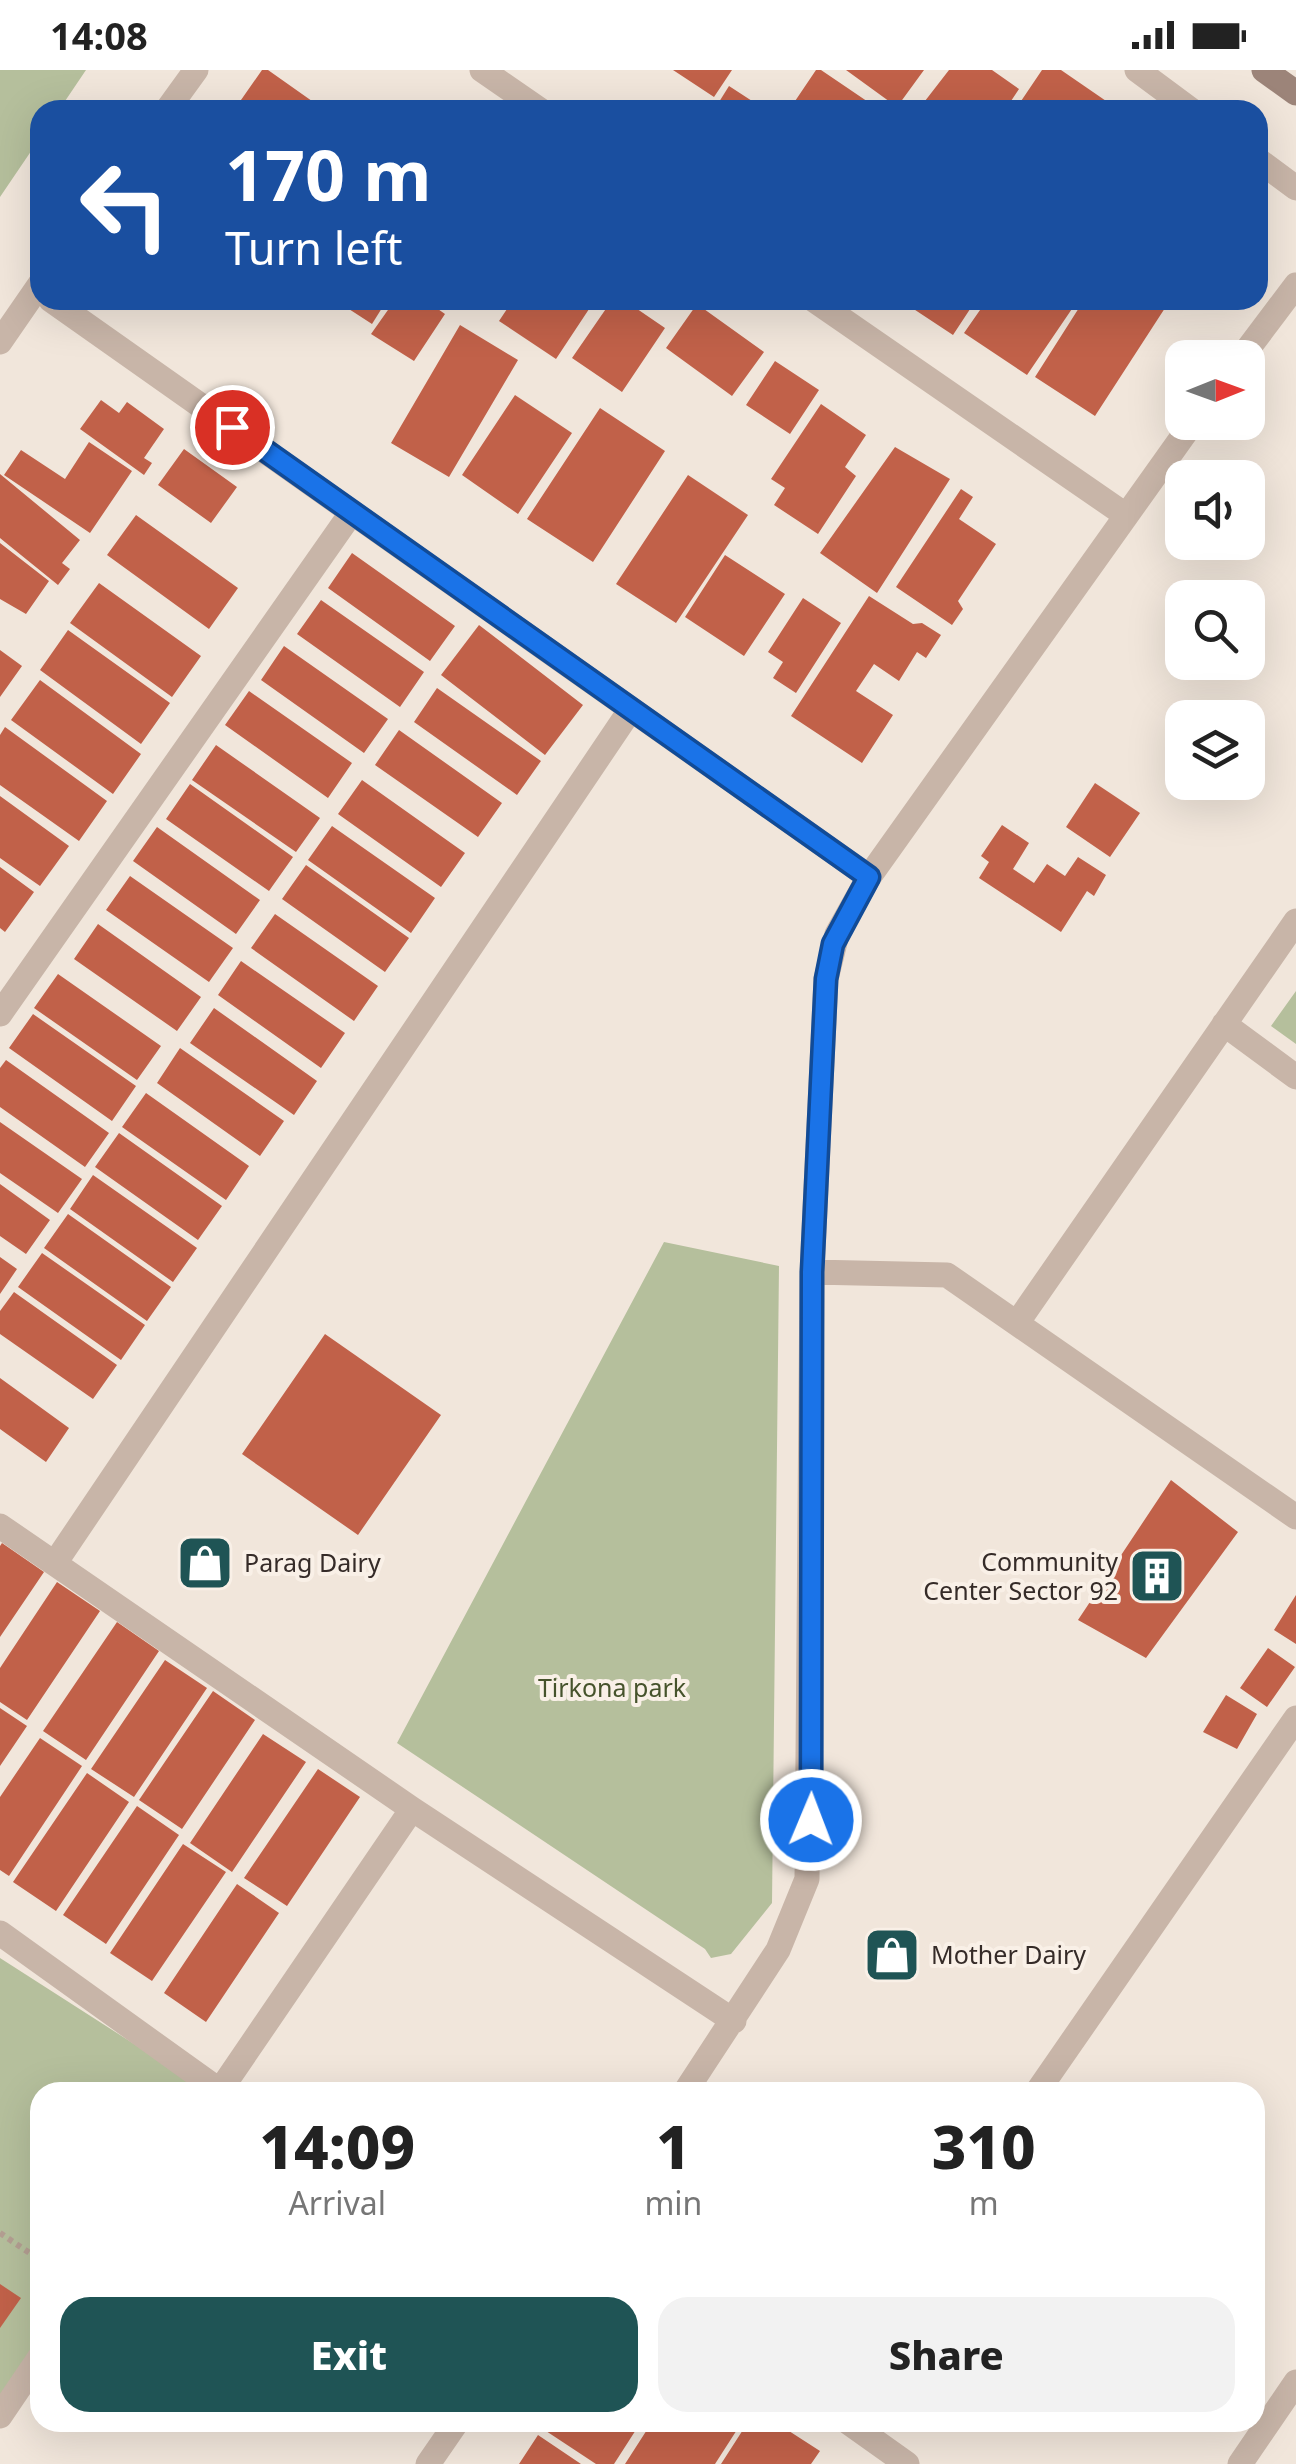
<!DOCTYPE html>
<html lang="en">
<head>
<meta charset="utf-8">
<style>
	body { margin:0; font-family:"Noto Sans",sans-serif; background:#f2f2f2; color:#222; height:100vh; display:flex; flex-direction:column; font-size:38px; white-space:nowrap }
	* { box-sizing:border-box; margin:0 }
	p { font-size:32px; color:#767676 }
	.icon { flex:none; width:55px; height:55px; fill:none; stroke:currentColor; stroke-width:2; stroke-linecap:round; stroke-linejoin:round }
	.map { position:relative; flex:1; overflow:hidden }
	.side { position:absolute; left:30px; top:2012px; width:1235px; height:350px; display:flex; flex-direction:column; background:#fff; border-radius:30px; box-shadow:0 10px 40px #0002 }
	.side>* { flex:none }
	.top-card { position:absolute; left:30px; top:30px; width:1238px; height:210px; border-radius:30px; box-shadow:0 10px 40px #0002; background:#1a4fa0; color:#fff; overflow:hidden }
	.needle { width:65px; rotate:89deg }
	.buttons { position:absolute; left:1165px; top:270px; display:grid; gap:20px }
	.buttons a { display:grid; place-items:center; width:100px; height:100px; border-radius:20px; background:#fff; box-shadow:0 10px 40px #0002; font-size:50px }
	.pin { position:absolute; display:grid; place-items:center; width:85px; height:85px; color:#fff; margin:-42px; border:5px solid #fff; border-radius:50%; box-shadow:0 2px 10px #0007 }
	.me { position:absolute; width:110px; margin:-55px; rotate:1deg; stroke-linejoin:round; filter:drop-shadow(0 0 8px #0008) }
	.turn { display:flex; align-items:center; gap:35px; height:210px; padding:0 30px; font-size:45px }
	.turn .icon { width:130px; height:130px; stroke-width:2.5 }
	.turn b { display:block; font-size:70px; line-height:85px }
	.eta { display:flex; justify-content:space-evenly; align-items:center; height:170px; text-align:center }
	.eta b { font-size:60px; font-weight:800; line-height:70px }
	.primary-button { display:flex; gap:20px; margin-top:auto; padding:20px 30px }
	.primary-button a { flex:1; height:115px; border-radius:30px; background:#1f5455; color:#fff; font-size:40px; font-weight:800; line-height:115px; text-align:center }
	.primary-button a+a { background:#f2f2f2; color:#222 }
	.status { display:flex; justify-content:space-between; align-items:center; height:70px; padding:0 50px; background:#fff; direction:ltr }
	.status svg { height:28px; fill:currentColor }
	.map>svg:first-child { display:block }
</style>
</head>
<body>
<div class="status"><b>14:08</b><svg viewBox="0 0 49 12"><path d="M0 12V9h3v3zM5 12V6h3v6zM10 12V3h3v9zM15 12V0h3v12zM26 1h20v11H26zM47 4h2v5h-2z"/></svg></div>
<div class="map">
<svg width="1296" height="2394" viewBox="0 0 1296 2394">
	<rect width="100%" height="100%" fill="#f1e6db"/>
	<path fill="#b5bf9c" d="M0 0H86L59 40H40V68L0 127Z
		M1296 921V974L1271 956Z
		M664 1172 779 1196 772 1833 731 1884 711 1888 705 1879 397 1673Z
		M0 1888 209 2022H40V2276L0 2328Z"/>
	<path fill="#c16149" d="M262 0H268L319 36 316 40H234Z
		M673 0H732L714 27Z
		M816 0H821L880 40H789Z
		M846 0H924L897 37Z
		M949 0H992L1019 19 1005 40H918Z
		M1042 0H1061L1109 33 1104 40H1015Z
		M729 16 766 40H714Z
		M335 230H387L372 254Z
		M395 230H425L445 244 414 291 371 264Z
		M513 230H595L556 289 499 251Z
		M612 230H624L665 258 622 322 572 288Z
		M900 230H976L953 265Z
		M987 230H1078L1027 305 964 263Z
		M1084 230H1133L1145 238 1153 230 1165 238 1095 346 1035 307Z
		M697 234 764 282 732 326 666 278Z
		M460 255 518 290 449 407 391 373Z
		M775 291 819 320 790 364 746 335Z
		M515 325 572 363 518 444 462 405Z
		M101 330 119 343 127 332 164 359 144 388 152 393 144 405 80 359Z
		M821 334 866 365 845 397 856 406 818 464 774 435 785 418 771 409Z
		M600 338 665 381 593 492 527 449Z
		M89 372 132 401 90 463 4 405 21 380 65 409Z
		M895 377 950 409 877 523 820 483Z
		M184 379 237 417 211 453 158 415Z
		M0 404 80 470 62 493 70 499 58 515 0 468Z
		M688 405 748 445 676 553 616 514Z
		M961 419 973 427 959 449 996 474 958 531 963 539 952 555 896 517Z
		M136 445 238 518 209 559 107 485Z
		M0 473 49 511 26 544 0 529Z
		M352 483 455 556 430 591 328 518Z
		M725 485 785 524 744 586 685 547Z
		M99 513 201 586 172 627 70 553Z
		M869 526 913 554 922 553 941 565 926 588 917 582 899 611 874 594 856 621 893 645 862 693 791 646Z
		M803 528 841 553 796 623 773 608 783 592 768 582Z
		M321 530 424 602 400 637 297 564Z
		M479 555 583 635 545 685 441 605Z
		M68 560 170 633 141 674 40 600Z
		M284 576 388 649 364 683 261 610Z
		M0 580 22 596 0 627Z
		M40 610 141 684 113 724 11 650Z
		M437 618 541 691 517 725 414 652Z
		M249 621 352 693 328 728 225 655Z
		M5 657 107 731 79 771 0 715V665Z
		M399 660 502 733 478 767 375 695Z
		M216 675 320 748 296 782 192 710Z
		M362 710 465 783 441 817 338 744Z
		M1095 713 1140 743 1110 787 1066 757Z
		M190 714 293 787 269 821 166 749Z
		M0 726 69 776 40 816 0 788Z
		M1002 755 1029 773 1013 799 1034 813 1047 794 1065 806 1078 787 1106 805 1094 826 1087 821 1061 862 979 808 989 792 981 786Z
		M332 756 435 828 411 863 308 790Z
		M157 757 260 830 236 864 133 791Z
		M306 795 409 868 385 902 282 829Z
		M0 797 34 822 5 862 0 858Z
		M130 806 233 878 209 912 106 840Z
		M275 844 378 916 354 951 251 878Z
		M98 854 201 927 177 961 74 889Z
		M241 891 345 963 321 998 218 925Z
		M58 904 161 976 137 1010 34 938Z
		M214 938 317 1011 294 1045 190 973Z
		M33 944 136 1016 112 1051 9 978Z
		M180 978 284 1051 260 1086 157 1013Z
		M6 990 109 1063 85 1097 0 1037V998Z
		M146 1023 249 1096 226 1130 122 1057Z
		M0 1052 82 1109 58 1143 0 1103Z
		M119 1063 222 1136 198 1170 95 1097Z
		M93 1105 197 1178 173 1212 70 1139Z
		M0 1114 50 1150 26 1184 0 1166Z
		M68 1144 171 1217 147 1251 44 1178Z
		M42 1183 145 1255 121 1290 18 1217Z
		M0 1187 17 1199 0 1224Z
		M14 1222 117 1295 93 1329 0 1264V1241Z
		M325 1264 441 1345 358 1465 242 1384Z
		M0 1308 69 1358 46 1392 0 1359Z
		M1171 1410 1238 1462 1146 1588 1078 1550Z
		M2 1473 44 1502 0 1567V1476Z
		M57 1512 100 1541 27 1650 0 1632V1598Z
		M1296 1525V1574L1274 1560Z
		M117 1552 159 1581 86 1690 43 1661Z
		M1268 1578 1295 1597 1267 1637 1240 1618Z
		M165 1590 207 1618 134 1727 91 1699Z
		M213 1621 255 1650 182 1759 139 1730Z
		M1226 1625 1257 1644 1237 1679 1203 1662Z
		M0 1638 27 1656 0 1696Z
		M263 1664 306 1692 232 1802 190 1773Z
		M40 1668 82 1696 9 1806 0 1800V1727Z
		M318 1699 360 1727 287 1836 244 1808Z
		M87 1703 129 1732 56 1841 13 1812Z
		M137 1736 179 1765 106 1874 63 1845Z
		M183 1774 226 1802 152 1911 110 1883Z
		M237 1814 279 1843 206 1952 164 1923Z
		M0 2214 21 2228 0 2258Z
		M551 2352H641L614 2394H596L546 2361Z
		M652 2352H742L715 2394H625Z
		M748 2352H775L820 2381 811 2394H721Z
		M538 2365 581 2394H519Z"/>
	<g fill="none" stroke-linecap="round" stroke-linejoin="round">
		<path stroke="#b49f92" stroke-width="6" stroke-dasharray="5 5" stroke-linecap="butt" d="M0 2163 40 2190"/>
		<path stroke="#c8b5a8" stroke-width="25" d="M482 0 540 40
			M1137 0 1191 40
			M167 40 196 0
			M1258 90 1296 118
			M51 230 869 807
			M814 230 1124 444
			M0 272 40 214
			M1241 288 1296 215
			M0 944 352 442
			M1224 954 1296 1007
			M812 1202 947 1205 1296 1447
			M1017 1253 1296 851
			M0 1456 412 1739 734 1951
			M55 1493 631 639
			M0 1863 220 2021
			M219 2022 412 1739
			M685 2022 778 1880 807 1809 812 1202 826 909 837 864 869 807 1193 352
			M1037 2022 1296 1648
			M0 2346 40 2287
			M848 2352 907 2394
			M428 2394 457 2352
			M1240 2394 1296 2312"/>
		<path stroke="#9c8479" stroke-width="25" d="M1264 0 1296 23"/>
	</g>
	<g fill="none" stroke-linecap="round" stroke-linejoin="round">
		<g stroke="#114b97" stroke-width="25">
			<path id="route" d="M232 357 869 807 833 874 826 909 812 1202 811 1750"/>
		</g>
		<use href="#route" stroke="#1a73e8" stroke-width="18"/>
	</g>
	<defs>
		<g id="shop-square" transform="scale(2.875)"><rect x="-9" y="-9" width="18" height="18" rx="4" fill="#1f5455" stroke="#f9f0e7"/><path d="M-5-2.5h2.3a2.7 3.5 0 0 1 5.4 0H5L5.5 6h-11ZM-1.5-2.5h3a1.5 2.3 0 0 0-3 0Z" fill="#fff"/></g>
		<g id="building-square" transform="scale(2.875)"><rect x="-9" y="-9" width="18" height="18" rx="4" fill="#1f5455" stroke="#f9f0e7"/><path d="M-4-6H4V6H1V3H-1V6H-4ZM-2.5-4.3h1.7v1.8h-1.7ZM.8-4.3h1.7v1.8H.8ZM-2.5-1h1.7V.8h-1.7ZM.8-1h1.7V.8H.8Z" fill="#fff"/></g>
	</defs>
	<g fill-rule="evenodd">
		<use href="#shop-square" x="205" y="1493"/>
		<use href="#building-square" x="1157" y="1506"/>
		<use href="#shop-square" x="892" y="1885"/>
	</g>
	<g text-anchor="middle" stroke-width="8" stroke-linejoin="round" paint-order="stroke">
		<g font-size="25" fill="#352b28" stroke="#f9f0e7" text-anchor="start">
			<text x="1118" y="1501" text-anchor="end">Community<tspan x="1118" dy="29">Center Sector 92</tspan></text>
			<text x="244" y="1502">Parag Dairy</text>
			<text x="931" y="1894">Mother Dairy</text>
		</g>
		<g font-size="25" fill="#46532c" stroke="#f9f0e7">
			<text x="612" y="1627">Tirkona park</text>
		</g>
	</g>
</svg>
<div class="buttons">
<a><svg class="needle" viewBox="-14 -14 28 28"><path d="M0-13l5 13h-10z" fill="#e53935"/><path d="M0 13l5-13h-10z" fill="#767676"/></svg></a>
<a><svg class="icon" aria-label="sound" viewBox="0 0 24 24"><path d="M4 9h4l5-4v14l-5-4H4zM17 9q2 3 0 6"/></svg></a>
<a><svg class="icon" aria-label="search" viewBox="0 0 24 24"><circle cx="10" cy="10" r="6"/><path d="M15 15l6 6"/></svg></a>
<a><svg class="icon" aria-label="layers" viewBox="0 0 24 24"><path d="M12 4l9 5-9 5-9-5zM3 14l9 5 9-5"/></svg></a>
</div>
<div class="pin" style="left:232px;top:357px;background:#d93025"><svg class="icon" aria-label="arrive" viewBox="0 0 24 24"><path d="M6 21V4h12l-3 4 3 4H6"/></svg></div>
<svg class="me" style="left:811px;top:1750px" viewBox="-20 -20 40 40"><circle r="17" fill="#1a73e8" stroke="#fff" stroke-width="3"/><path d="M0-11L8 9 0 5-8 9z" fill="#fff"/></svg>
<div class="top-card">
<div class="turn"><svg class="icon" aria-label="left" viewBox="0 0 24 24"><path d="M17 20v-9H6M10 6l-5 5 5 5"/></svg><div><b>170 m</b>Turn left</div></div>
</div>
<section class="side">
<div class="eta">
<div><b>14:09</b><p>Arrival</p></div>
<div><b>1</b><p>min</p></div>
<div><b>310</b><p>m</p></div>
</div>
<div class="primary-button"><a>Exit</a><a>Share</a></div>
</section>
</div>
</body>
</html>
